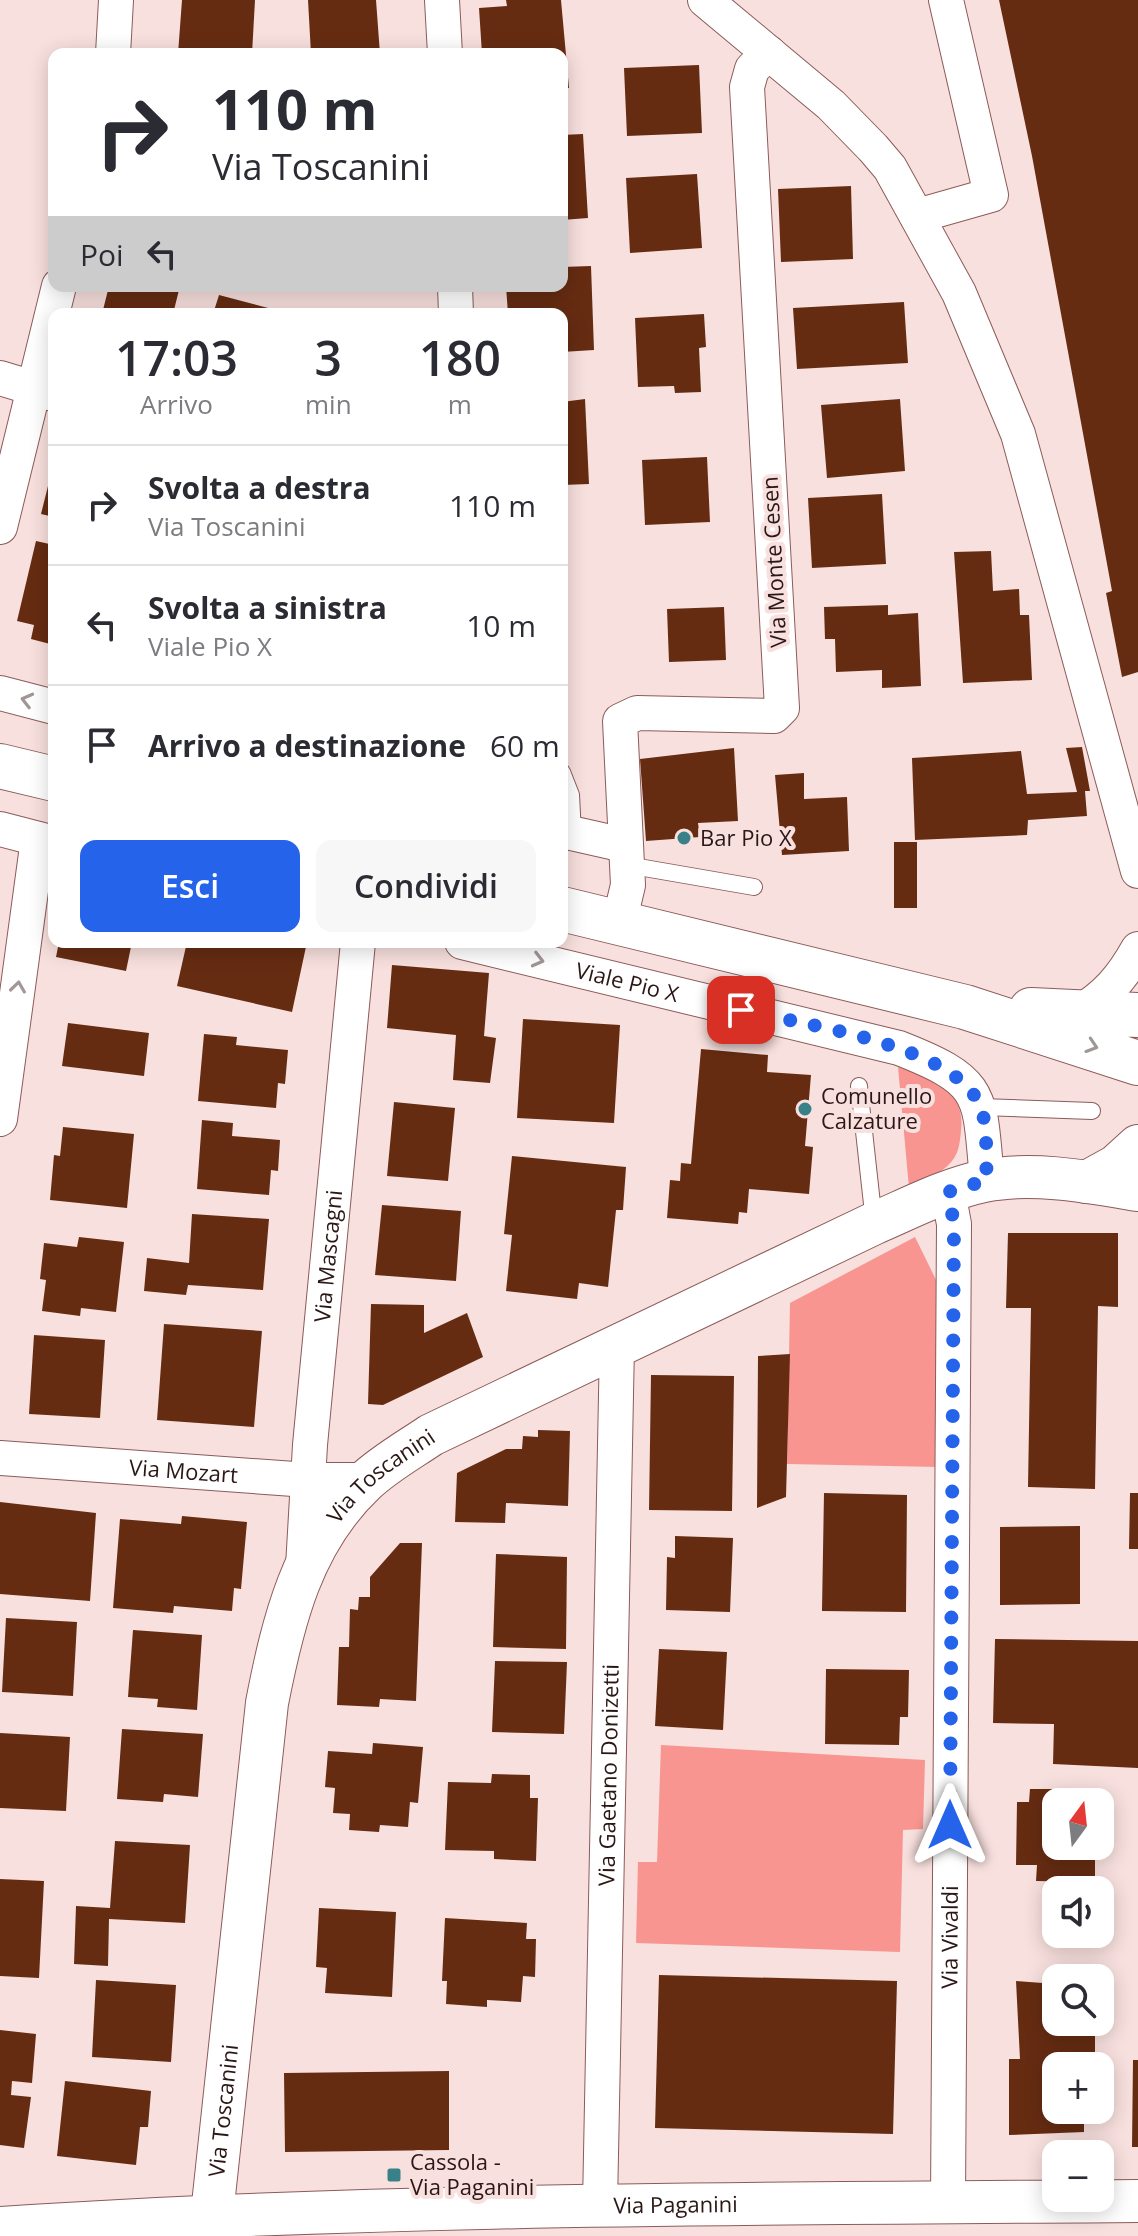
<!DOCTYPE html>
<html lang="it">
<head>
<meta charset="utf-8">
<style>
	body { margin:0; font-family:"Open Sans",sans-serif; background:#f7f7f7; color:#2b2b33; height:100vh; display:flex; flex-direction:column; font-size:30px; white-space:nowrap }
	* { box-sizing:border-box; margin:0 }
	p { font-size:26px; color:#7c7c81 }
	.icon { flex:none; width:44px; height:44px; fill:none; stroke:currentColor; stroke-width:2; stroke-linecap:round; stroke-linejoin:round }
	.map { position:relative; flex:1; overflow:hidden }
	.sheet { position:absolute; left:48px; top:308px; width:520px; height:640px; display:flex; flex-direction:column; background:#fff; border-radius:16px; box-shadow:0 4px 20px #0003 }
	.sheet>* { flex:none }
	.banner { position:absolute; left:48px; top:48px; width:520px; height:244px; border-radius:16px; box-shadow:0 4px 20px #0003; background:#fff; color:#2b2b33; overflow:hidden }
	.needle { width:52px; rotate:15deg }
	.controls { position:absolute; left:1042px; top:1788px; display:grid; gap:16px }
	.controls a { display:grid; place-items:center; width:72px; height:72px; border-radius:16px; background:#fff; box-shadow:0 4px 20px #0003; font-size:40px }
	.pin { position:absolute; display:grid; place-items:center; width:68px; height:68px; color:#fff; margin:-34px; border-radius:16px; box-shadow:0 4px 12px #0006 }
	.me { position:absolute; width:88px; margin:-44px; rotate:0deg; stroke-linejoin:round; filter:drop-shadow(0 0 6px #0008) }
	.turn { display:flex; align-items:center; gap:28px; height:168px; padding:0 32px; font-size:36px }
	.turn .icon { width:104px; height:104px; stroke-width:2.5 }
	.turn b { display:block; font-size:56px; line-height:68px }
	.then { display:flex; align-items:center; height:76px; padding:0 32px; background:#0003; gap:16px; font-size:30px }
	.eta { display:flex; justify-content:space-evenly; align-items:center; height:136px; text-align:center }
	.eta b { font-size:48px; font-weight:600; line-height:56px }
	.cta { display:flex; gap:16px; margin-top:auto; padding:16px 32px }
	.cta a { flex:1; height:92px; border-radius:16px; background:#2563eb; color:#fff; font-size:32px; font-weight:600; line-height:92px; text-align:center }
	.cta a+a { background:#f7f7f7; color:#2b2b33 }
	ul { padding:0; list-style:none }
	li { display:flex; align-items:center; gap:24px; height:120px; padding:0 32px; border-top:2px solid #e1e1e2 }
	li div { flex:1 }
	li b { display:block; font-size:30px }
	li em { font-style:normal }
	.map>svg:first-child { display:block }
</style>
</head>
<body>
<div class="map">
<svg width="1138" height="2236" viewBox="0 0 1138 2236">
	<rect width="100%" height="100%" fill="#f8e0de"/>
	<path fill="#f89590" d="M898 1067C933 1077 966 1089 961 1131 960 1141 959 1153 952 1161 942 1174 924 1180 909 1188Z
		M915 1237 941 1290 939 1467 787 1464 790 1303Z
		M661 1745 925 1760 923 1829 903 1830 900 1952 636 1943 638 1862H657Z"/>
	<path fill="#662c12" d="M182 0H255L252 54H178Z
		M308 0H376L380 54H311Z
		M506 0H561L569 88H562V54H482L479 8 507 6Z
		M999 0H1138V672L1122 677 1106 593 1112 591 1032 156Z
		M699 65 702 133 627 136 624 68Z
		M583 134 588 218 562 220V135Z
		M697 174 702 248 630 253 626 178Z
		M851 186 853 259 781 262 778 189Z
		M591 266 594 350 562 352V314H508L506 286H562V267Z
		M109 286H180L173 314H102Z
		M219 295 287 313V314H213Z
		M904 302 908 363 797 369 793 308Z
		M704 314 706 347 699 348 701 392 675 393 674 386 638 387 635 318Z
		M585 399 589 484 562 485V402Z
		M900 399 905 471 827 478 821 405Z
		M707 457 710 522 645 525 642 460Z
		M53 466H54V517L41 514Z
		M882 494 886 564 812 568 808 498Z
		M36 541 54 545V645L31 639 34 625 17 621Z
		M991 551 993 591 1019 589 1020 615H1029L1032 680 963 683 954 552Z
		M888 605V615L918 613 921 686 882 688V670L836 672 835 639H825L824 607Z
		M724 607 726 660 669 662 667 609Z
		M1082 747 1090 791H1085L1087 816 1028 820 1027 835 915 840 912 758 1021 751 1027 794 1077 792 1066 748Z
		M734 748 738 821 698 823 700 837 646 841 640 759Z
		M804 773V799L847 797 849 851 782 855 775 775Z
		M894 842H917V908H894Z
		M59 942H132L126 971 56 957Z
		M187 942H307L292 1012 177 986Z
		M392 965 489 973 484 1036 496 1038 490 1083 453 1080 456 1035 387 1028Z
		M523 1019 620 1025 614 1123 517 1118Z
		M68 1023 149 1033 144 1076 62 1066Z
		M204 1034 237 1037 236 1045 288 1050 285 1084 278 1083 276 1108 198 1101Z
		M701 1049 768 1055 767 1072 811 1075 805 1146 813 1147 809 1194 749 1189 747 1213 739 1212 738 1224 667 1218 670 1180 680 1181 681 1163 691 1164Z
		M394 1102 455 1108 448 1181 387 1176Z
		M202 1120 233 1123 232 1136 280 1140 278 1171 271 1170 269 1195 197 1189Z
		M63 1127 134 1134 127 1208 50 1200 54 1155 60 1156Z
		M512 1156 626 1167 623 1210H616L608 1287 579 1283 577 1299 506 1291 512 1235 504 1234Z
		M382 1205 461 1211 456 1281 375 1275Z
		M192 1214 269 1219 263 1290 188 1285 186 1295 144 1291 147 1258 189 1263Z
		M1008 1233H1118V1307L1098 1306 1095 1489 1028 1487 1031 1308H1006Z
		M79 1237 124 1242 116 1312 81 1308 80 1316 42 1311 46 1280 40 1279 44 1243 77 1247Z
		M371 1304 424 1305V1333L467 1313 483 1357 383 1405 368 1404Z
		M164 1324 262 1331 254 1427 157 1420Z
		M34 1335 105 1340 100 1418 29 1414Z
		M790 1354 786 1497 757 1508 758 1356Z
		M651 1375 734 1376 732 1511 649 1510Z
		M538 1430 570 1431 568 1506 506 1503 505 1523 455 1522 457 1473 506 1449H522L523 1436 538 1437Z
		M824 1493 907 1495 906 1612 822 1611Z
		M1130 1493H1138V1549H1129Z
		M0 1502 96 1513 90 1601 0 1594Z
		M182 1516 247 1522 241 1589 234 1588 232 1611 174 1606 173 1613 113 1608 120 1519 181 1524Z
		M1080 1526V1604L1000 1605V1527Z
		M675 1536 733 1538 730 1612 666 1610 667 1557 675 1558Z
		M400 1543H422L416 1701 380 1699 379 1707 337 1705 339 1647H349L350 1609 358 1610 359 1597H370V1577Z
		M496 1554 567 1557 566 1649 493 1647Z
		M6 1618 77 1622 73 1696 2 1692Z
		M133 1630 202 1635 197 1710 157 1707 158 1699 128 1697Z
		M995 1639 1138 1641V1768L1053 1764 1054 1724 993 1723Z
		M659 1649 727 1652 723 1730 655 1726Z
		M495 1661 567 1662 564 1734 492 1732Z
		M826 1669 909 1670 908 1717H900L899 1745 825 1744Z
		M122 1729 203 1734 198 1797 164 1794 163 1802 117 1799Z
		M0 1733 70 1737 66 1811 0 1808Z
		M373 1743 423 1747 418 1803 410 1802 408 1827 380 1825 379 1832 349 1830 350 1814 333 1813 335 1788 325 1787 328 1751 372 1754Z
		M492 1774 530 1775V1798H538L536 1861 494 1859V1851L445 1850 448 1782 491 1783Z
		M1030 1789H1071V1802H1056V1846H1095V1882L1036 1881 1037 1865H1016L1017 1802H1029Z
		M115 1841 190 1845 185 1923 109 1919 108 1966 74 1964 76 1906 110 1908Z
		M0 1879 44 1881 39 1978 0 1976Z
		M319 1908 396 1912 392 1997 325 1993 327 1968 316 1967Z
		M445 1918 527 1923 526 1939H536L535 1977 523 1976 521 2002 487 2000V2007L446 2004 447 1981H442Z
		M659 1975 897 1981 893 2134 655 2128Z
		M96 1980 176 1985 171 2062 92 2057Z
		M1016 1981 1056 1984V2022H1095V2065L1056 2066V2110H1084V2132L1009 2135V2059H1020Z
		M0 2030 36 2034 32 2083 12 2081 11 2095 31 2097 24 2148 0 2145Z
		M1133 2060H1138V2147H1132Z
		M449 2071V2150L285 2152 284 2073Z
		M65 2081 151 2091 148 2127H140L136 2165 57 2156Z"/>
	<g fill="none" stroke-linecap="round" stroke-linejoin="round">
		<g stroke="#8c5b58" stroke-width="18">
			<path id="service" d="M562 772 571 795 573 834
				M627 865 754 887
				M859 1086 874 1222
				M981 1107 1092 1111"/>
		</g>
		<g stroke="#8c5b58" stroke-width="36">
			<g id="minor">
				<path d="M442 0 445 54"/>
				<path d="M705 0 831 105 873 148 890 168 959 293 1018 434 1138 871"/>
				<path d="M113 54 116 0"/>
				<path d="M917 216 991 195 946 0"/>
				<path d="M455 286 456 314"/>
				<path d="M0 378 53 394"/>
				<path d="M0 527 59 286"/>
				<path d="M0 693 54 707"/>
				<path d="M0 829 54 843"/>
				<path d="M562 831 624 845"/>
				<path d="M619 923 628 885 620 721 637 713 774 716 782 708 747 87 752 69 769 53"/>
				<path id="s1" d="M462 942 899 1048C986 1082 979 1094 987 1180"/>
				<path d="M1078 1013C1106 996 1122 978 1138 949"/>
				<path d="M0 1119 38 839"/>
				<path id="s2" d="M0 1458 308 1480H367"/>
				<path id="s3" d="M303 1567 310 1445 358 942"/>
				<path id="s4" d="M948 2203 954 1224 948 1192"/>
				<path id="s5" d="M600 2205 617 1344"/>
			</g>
		</g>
		<g stroke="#8c5b58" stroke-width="44">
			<g id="tertiary">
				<path d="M1087 1182 1116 1166 1138 1146"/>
				<path id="s6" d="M212 2214 267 1703C283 1621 302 1541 365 1482 384 1464 409 1450 431 1435L875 1223C910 1208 946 1189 984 1181 1032 1171 1090 1182 1138 1190"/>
				<path id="s7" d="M0 2228C379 2203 758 2204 1138 2201"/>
			</g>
		</g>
		<g stroke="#8c5b58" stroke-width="46">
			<path id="secondary" d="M0 766 54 779
				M562 909 965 1007 1138 1063
				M1031 1010 1138 1015"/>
		</g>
		<use href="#service" stroke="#fff" stroke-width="16"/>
		<use href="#minor" stroke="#fff" stroke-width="34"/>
		<use href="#tertiary" stroke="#fff" stroke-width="42"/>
		<use href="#secondary" stroke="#fff" stroke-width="44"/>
	</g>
	<defs><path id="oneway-chevron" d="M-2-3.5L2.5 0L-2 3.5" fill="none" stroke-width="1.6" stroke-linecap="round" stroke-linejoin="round" transform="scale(2)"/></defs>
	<g stroke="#a09796">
		<use href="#oneway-chevron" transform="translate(27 700) rotate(-166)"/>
		<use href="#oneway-chevron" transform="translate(538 960) rotate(14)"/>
		<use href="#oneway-chevron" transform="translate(18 987) rotate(-82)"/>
		<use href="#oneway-chevron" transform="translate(1092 1046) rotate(18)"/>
	</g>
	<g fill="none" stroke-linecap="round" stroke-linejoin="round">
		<path stroke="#2563eb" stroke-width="14" stroke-dasharray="0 25.2" d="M741 1010C801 1024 956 1045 980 1106 989 1127 985 1158 987 1180L948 1192 954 1224 950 1825"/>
	</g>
	<g fill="#398188" stroke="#f8e0de" stroke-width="3">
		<circle cx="684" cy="838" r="8"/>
		<circle cx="805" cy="1109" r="8"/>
		<rect x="386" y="2167" width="16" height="16" rx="4"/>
	</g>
	<g text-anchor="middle" stroke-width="8" stroke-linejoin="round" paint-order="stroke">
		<g font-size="22" fill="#2b1716" stroke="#f8e0de">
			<text transform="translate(774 562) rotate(-93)" y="8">Via Monte Cesen</text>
			<text dy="8" stroke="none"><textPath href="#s1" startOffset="170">Viale Pio X</textPath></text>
			<text dy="8" stroke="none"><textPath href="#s3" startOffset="312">Via Mascagni</textPath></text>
			<text dy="8" stroke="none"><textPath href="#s2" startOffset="184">Via Mozart</textPath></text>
			<text dy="8" stroke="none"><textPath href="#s6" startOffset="776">Via Toscanini</textPath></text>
			<text dy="8" stroke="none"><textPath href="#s5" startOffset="430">Via Gaetano Donizetti</textPath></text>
			<text dy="8" stroke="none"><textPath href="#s4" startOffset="266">Via Vivaldi</textPath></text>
			<text dy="8" stroke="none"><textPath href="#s6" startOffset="104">Via Toscanini</textPath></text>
			<text dy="8" stroke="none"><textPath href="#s7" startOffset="676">Via Paganini</textPath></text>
		</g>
		<g font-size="22" fill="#2b1716" stroke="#f8e0de" text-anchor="start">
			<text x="700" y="846">Bar Pio X</text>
			<text x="821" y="1104">Comunello<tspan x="821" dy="25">Calzature</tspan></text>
			<text x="410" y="2170">Cassola -<tspan x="410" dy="25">Via Paganini</tspan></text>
		</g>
	</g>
</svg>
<div class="controls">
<a><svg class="needle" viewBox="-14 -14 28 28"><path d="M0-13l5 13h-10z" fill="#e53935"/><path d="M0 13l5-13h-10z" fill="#7c7c81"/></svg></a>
<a><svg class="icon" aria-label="sound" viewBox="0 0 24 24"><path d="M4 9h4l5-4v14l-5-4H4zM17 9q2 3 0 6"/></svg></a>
<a><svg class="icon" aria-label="search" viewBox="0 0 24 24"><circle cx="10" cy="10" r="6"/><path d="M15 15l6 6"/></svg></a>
<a>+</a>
<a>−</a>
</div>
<div class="pin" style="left:741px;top:1010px;background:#d93025"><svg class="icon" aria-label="arrive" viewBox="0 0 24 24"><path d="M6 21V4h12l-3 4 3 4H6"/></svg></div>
<svg class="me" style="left:950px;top:1825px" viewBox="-20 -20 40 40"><path d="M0-17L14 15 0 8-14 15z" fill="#2563eb" stroke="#fff" stroke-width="4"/></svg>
<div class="banner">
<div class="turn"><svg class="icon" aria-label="right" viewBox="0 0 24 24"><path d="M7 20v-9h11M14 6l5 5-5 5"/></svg><div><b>110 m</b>Via Toscanini</div></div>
<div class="then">Poi<svg class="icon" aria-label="left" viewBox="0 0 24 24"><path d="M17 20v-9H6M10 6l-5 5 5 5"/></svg></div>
</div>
<section class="sheet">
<div class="eta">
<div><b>17:03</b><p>Arrivo</p></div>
<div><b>3</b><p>min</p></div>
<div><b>180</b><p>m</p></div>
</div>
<ul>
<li><svg class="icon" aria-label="right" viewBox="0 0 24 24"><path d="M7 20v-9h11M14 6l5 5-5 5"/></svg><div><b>Svolta a destra</b><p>Via Toscanini</p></div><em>110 m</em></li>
<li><svg class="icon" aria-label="left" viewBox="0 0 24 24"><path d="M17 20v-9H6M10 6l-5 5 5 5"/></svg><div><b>Svolta a sinistra</b><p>Viale Pio X</p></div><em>10 m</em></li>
<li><svg class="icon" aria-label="arrive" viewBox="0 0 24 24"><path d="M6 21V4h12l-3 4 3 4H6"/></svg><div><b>Arrivo a destinazione</b></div><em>60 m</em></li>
</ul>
<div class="cta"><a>Esci</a><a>Condividi</a></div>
</section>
</div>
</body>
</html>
